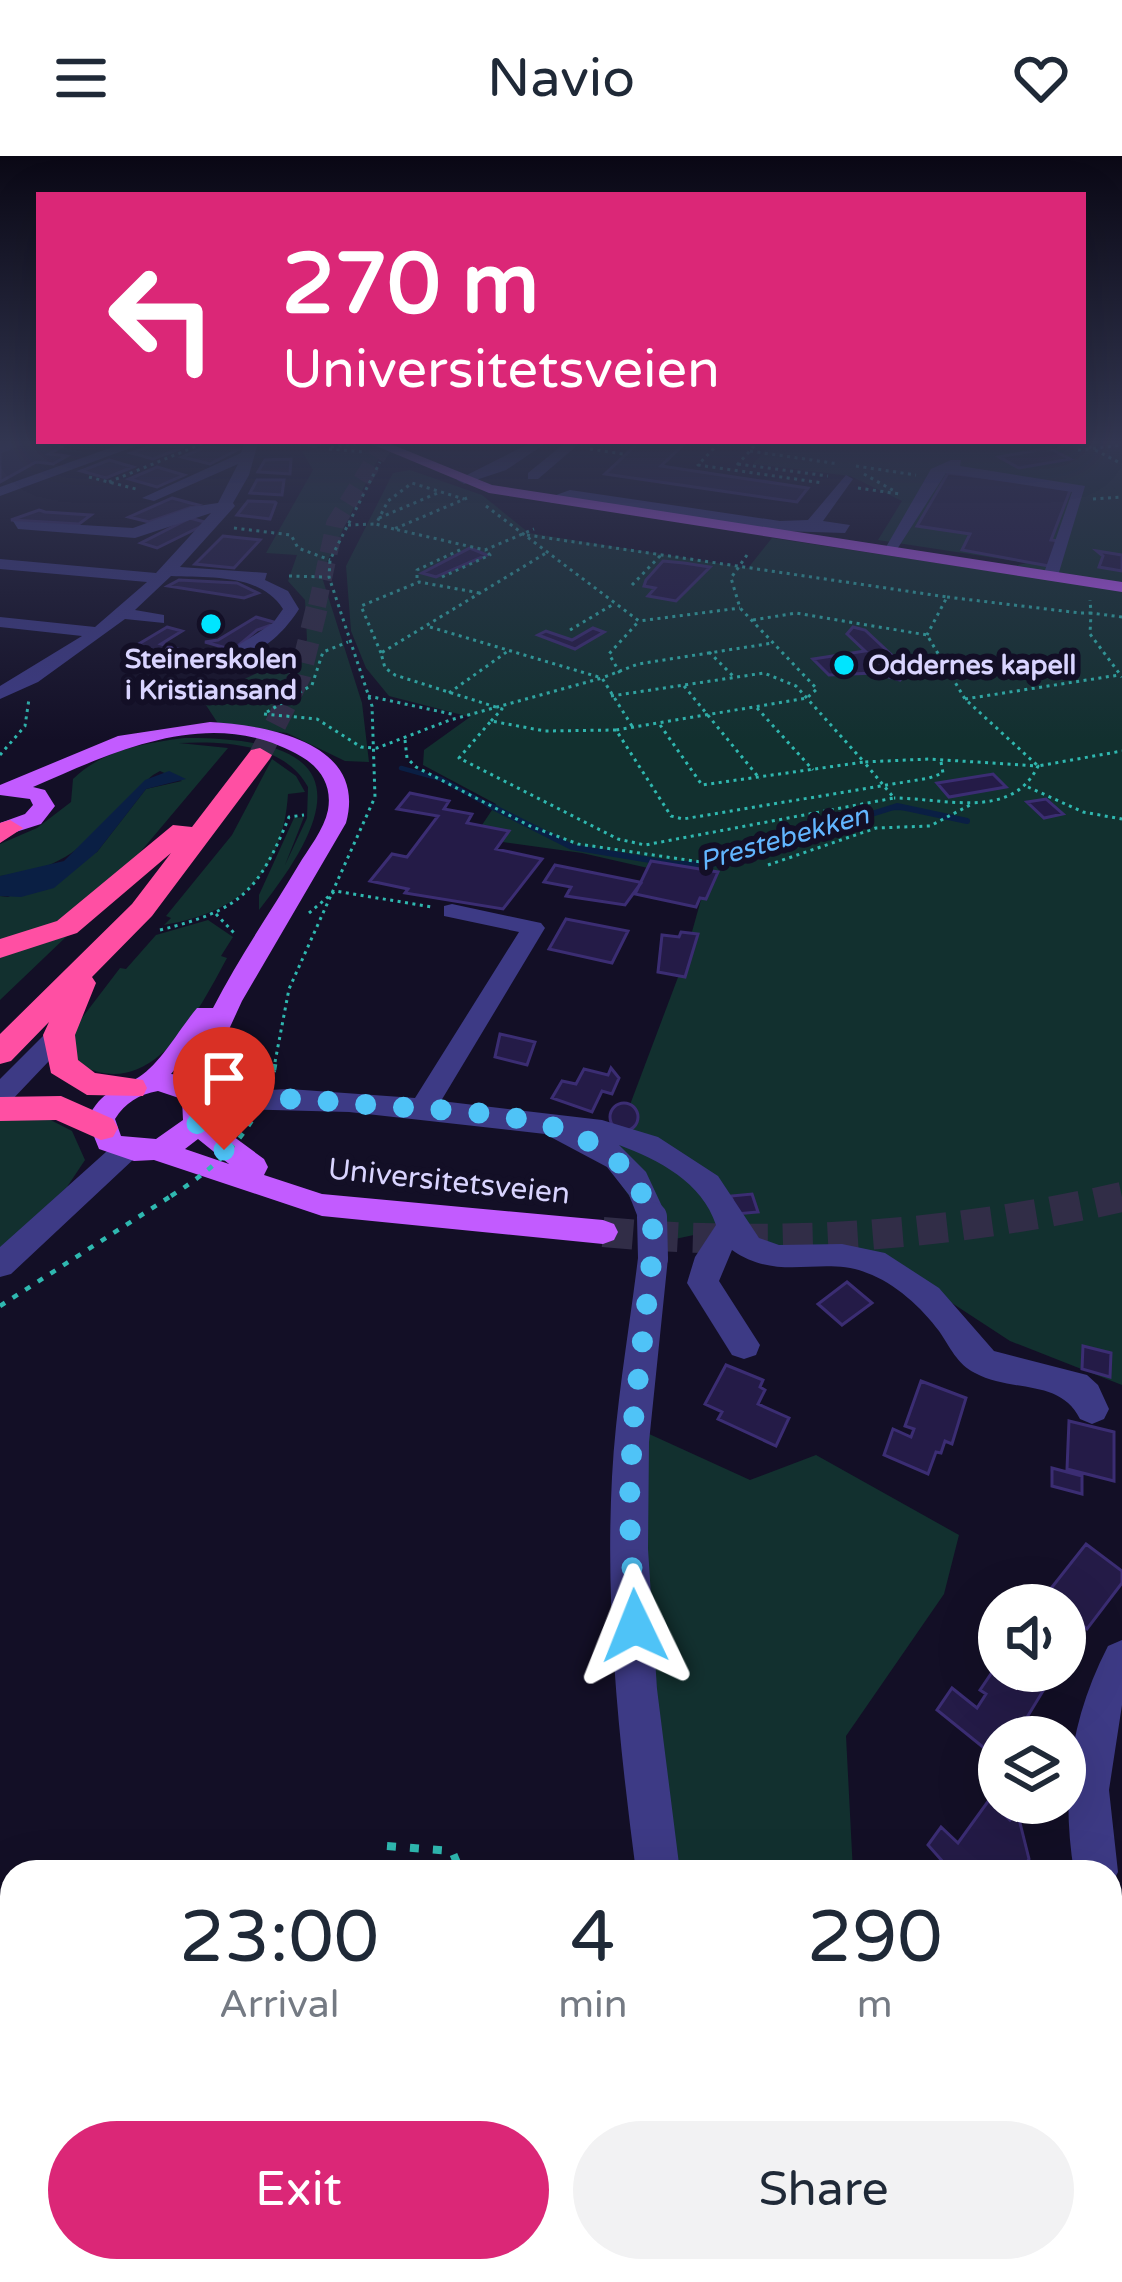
<!DOCTYPE html>
<html lang="en">
<head>
<meta charset="utf-8">
<style>
	body { margin:0; font-family:"Varela Round",sans-serif; background:#f2f2f3; color:#1f2937; height:100vh; display:flex; flex-direction:column; font-size:45px; white-space:nowrap }
	* { box-sizing:border-box; margin:0 }
	p { font-size:39px; color:#747a83 }
	.icon { flex:none; width:66px; height:66px; fill:none; stroke:currentColor; stroke-width:2; stroke-linecap:round; stroke-linejoin:round }
	.map { position:relative; flex:1; overflow:hidden }
	.drawer { position:absolute; left:0px; top:1704px; width:1122px; height:423px; display:flex; flex-direction:column; background:#fff; border-radius:36px 36px 0 0; box-shadow:0 12px 48px #0002 }
	.drawer>* { flex:none }
	.hud { position:absolute; left:36px; top:36px; width:1050px; height:252px; border-radius:0px; box-shadow:0 12px 48px #0002; background:#db2777; color:#fff; overflow:hidden }
	.buttons { position:absolute; left:978px; top:1428px; display:grid; gap:24px }
	.buttons a { display:grid; place-items:center; width:108px; height:108px; border-radius:50%; background:#fff; box-shadow:0 12px 48px #0002; font-size:60px }
	.pin { position:absolute; display:grid; place-items:center; width:102px; height:102px; color:#fff; margin:-123px -51px; border-radius:50% 50% 50% 0; rotate:-45deg; box-shadow:0 0 12px #0007 }
	.pin .icon { rotate:45deg }
	.me { position:absolute; width:132px; margin:-66px; rotate:358deg; stroke-linejoin:round; filter:drop-shadow(0 0 9px #0008) }
	.turn { display:flex; align-items:center; gap:42px; height:252px; padding:0 48px; font-size:54px }
	.turn .icon { width:156px; height:156px; stroke-width:2.5 }
	.turn b { display:block; font-size:84px; line-height:102px }
	.eta { display:flex; justify-content:space-evenly; align-items:center; height:204px; text-align:center }
	.eta b { font-size:72px; font-weight:600; line-height:84px }
	.action { display:flex; gap:24px; margin-top:auto; padding:24px 48px }
	.action a { flex:1; height:138px; border-radius:72px; background:#db2777; color:#fff; font-size:48px; font-weight:600; line-height:138px; text-align:center }
	.action a+a { background:#f2f2f3; color:#1f2937 }
	header { display:flex; justify-content:space-between; align-items:center; height:156px; padding:0 48px; background:#fff; font-size:54px; font-weight:600 }
	.map>svg:first-child { display:block }
</style>
</head>
<body>
<header><svg class="icon" aria-label="menu" viewBox="0 0 24 24"><path d="M4 6h16M4 12h16M4 18h16"/></svg>Navio<svg class="icon" aria-label="heart" viewBox="0 0 24 24"><path d="M12 20l-8-8c-3-5 5-10 8-4 3-6 11-1 8 4z"/></svg></header>
<div class="map">
<svg width="1122" height="2126" viewBox="0 0 1122 2126">
	<rect width="100%" height="100%" fill="#130f26"/>
	<path fill="#12302f" d="M772 287H1122V1229L1010 1185 880 1100 786 1095 722 1073 661 1086 593 988 622 970 683 808 702 740 683 720 582 697 480 683 466 693 496 648 423 609 424 594 470 561 389 540 366 512 351 475 346 410 393 317 410 314 482 339 529 377 748 412 772 382 990 415 1027 407 878 384 902 345 850 320 753 308Z
		M363 288 381 297 321 418 362 547 369 606 345 605 287 577 219 569 202 543 295 499 307 484 305 444 288 425 297 399 266 397 313 314 302 295Z
		M184 582C343 581 349 641 259 754V739L294 662 304 661 285 709 307 662 308 631C284 587 223 585 179 587L228 592 137 700 56 769 0 787V740L8 741 97 696 146 633 182 625 160 615 153 619C95 668 84 713 0 720V688L37 672 71 646 73 623C102 594 146 587 184 582Z
		M272 603 296 620 305 636 288 638C283 717 239 757 164 769L171 762 166 760 232 679Z
		M208 764 233 781 221 800 227 802C198 856 151 950 77 907L72 875 120 812 126 813 156 779Z
		M68 779 0 844V800Z
		M41 959 72 975 85 1004 67 1031 0 1092V963Z
		M636 1272 750 1324 816 1299 959 1379 944 1438 846 1580 853 1716H671Z"/>
	<path fill="#0a1f44" d="M169 615 186 623 146 633 97 696 54 732 21 741 0 740V720L64 705 145 624Z"/>
	<g fill="none" stroke-linecap="round" stroke-linejoin="round">
		<path stroke="#0a1f44" stroke-width="4.5" d="M401 612 441 623 494 652
			M891 652H907"/>
		<path stroke="#0a1f44" stroke-width="6" d="M489 649 572 691 674 708H713L897 650 967 665"/>
	</g>
	<path fill="#241b47" stroke="#3b2d73" stroke-width="3" d="M22 287H68L49 298 67 300 53 308 36 306 0 326V296Z
		M638 287H685L661 310 808 332 797 346 605 318Z
		M153 289 184 291 153 303 131 297Z
		M205 291 239 293 210 308 182 301Z
		M1049 292 1070 303 1019 312 999 301Z
		M291 303 290 318 258 316 265 304Z
		M109 304 133 311 106 322 81 315Z
		M157 311 184 319 157 331 129 323Z
		M948 317 1071 332 1051 384 1059 385 1049 410 962 394 970 378 917 370Z
		M257 324H284L282 339 250 337Z
		M172 342 198 349 149 366 129 361Z
		M248 345 275 346 276 347 270 363 237 359Z
		M39 354 45 356 91 359 79 368 11 364Z
		M190 362 208 367 157 392 141 387Z
		M223 380 260 384 234 412 195 408Z
		M470 392 487 399 436 421 422 417Z
		M1097 395 1122 399V415L1099 411 1103 400Z
		M663 405 684 407 710 411 676 445 648 440 655 432 644 430 646 424Z
		M179 424 237 427 258 437 244 442 168 430Z
		M256 461 277 467 257 474 233 494 205 486 218 484Z
		M167 471 182 475 161 488 181 494 168 502 127 495Z
		M853 471 865 474 913 519 905 517 900 524 874 517 829 519 813 503 865 495 847 478Z
		M593 472 604 476 575 493 538 479 546 475 572 484Z
		M993 618 1006 631 949 641 937 627Z
		M410 637 449 645 444 653 472 658 467 667 509 675 496 693 542 703 503 753 405 737 408 733 370 725 392 698 407 701 438 660 397 653Z
		M1046 643 1063 658 1044 662 1027 646Z
		M651 705 718 716 706 743 700 742 696 751 635 738Z
		M555 709 639 726 641 727 625 749 566 740 571 731 544 726Z
		M566 763 628 775 612 807 549 793Z
		M681 776 698 778 685 821 658 816 662 779 679 781Z
		M500 878 535 886 527 909 495 901Z
		M611 912 619 922 612 938 602 935 592 956 552 942 562 925 576 928 584 913 608 919Z
		M610 961a14 14 0 1 1 28 0a14 14 0 1 1-28 0Z
		M752 1038 758 1056 736 1058 731 1040Z
		M847 1126 872 1147 842 1169 818 1148Z
		M1083 1190 1111 1197 1110 1221 1082 1213Z
		M726 1209 763 1224 760 1231 765 1234 758 1248 789 1262 776 1290 718 1263 722 1256 705 1248Z
		M921 1225 966 1242 952 1288 945 1285 941 1297 936 1296 928 1318 884 1299 893 1273 911 1281 914 1273 905 1270Z
		M1069 1265 1114 1276V1325L1067 1313Z
		M1052 1312 1082 1320V1338L1052 1330Z
		M1086 1388 1122 1415V1427L1087 1473 1065 1456V1449L1045 1440Z
		M999 1506V1515H1016L1043 1535 1015 1581H999V1604L937 1554 952 1532 977 1552 986 1538 980 1534Z
		M989 1644 1010 1664 1014 1659 1019 1663 1029 1703 1023 1712 1027 1716H952L928 1689 941 1671 958 1687Z
		M1122 2098V2126H1071L1067 2115H1110V2101Z"/>
	<g fill="none" stroke-linecap="round" stroke-linejoin="round">
		<path stroke="#312d47" stroke-width="30" stroke-dasharray="30 15" stroke-linecap="butt" d="M603 1076C779 1092 949 1080 1122 1041"/>
		<path stroke="#312d47" stroke-width="18" stroke-dasharray="18 9" stroke-linecap="butt" d="M317 450 335 368 385 287"/>
		<path stroke="#312d47" stroke-width="22" stroke-dasharray="22 12" stroke-linecap="butt" d="M260 599 300 520 318 447"/>
		<path stroke="#2fb8b0" stroke-width="3" stroke-dasharray="3 4.5" stroke-linecap="butt" d="M719 287 698 309 823 327
			M1082 287 1122 308
			M331 291 356 288
			M329 293 365 296
			M590 293 623 298
			M1078 294 1122 289
			M750 295 839 308
			M738 308 828 320
			M737 309 757 287
			M856 310 916 319
			M864 318 896 336
			M89 321 136 333
			M109 326 204 287
			M858 332 900 338
			M467 342 394 373 485 394 534 373
			M1093 343 1122 341
			M486 350 639 465 740 452
			M379 362 440 336
			M348 369 376 368
			M234 372 291 379 298 392 330 404
			M394 373 376 368 388 345 412 327 464 343
			M527 379 947 441 927 479
			M747 399 731 422 740 452 817 533 807 542 616 574 671 660 683 663 929 622 943 617 941 606
			M289 420 326 421
			M442 421 490 399 485 394
			M417 422V414L464 392
			M632 429 661 399
			M947 441 1080 457H1091L1090 444
			M1122 461 1091 457 1090 478 1122 521
			M753 464 796 457 927 479 965 543 1038 610 1122 595
			M430 471 602 522
			M570 474 612 449
			M709 496 735 522
			M381 497 361 450 419 426 480 437
			M620 517 609 498 639 465
			M684 530 760 623
			M449 537 508 495
			M368 540 456 559
			M611 540 764 517 796 530 864 606 929 603 1038 610C1012 665 944 642 894 642
			M965 543 1119 519
			M757 552 813 614
			M267 556 312 529 323 496 348 486
			M264 558 317 563 361 591 377 592 450 564 602 522
			M491 565 502 553 395 519 385 512 381 497 546 397
			M632 570 602 522 638 508 773 487
			M616 574 545 575 491 565 459 602 618 683 645 689 894 642 864 606 702 629 658 566
			M405 584 407 602 416 611 530 670 578 688 701 706 804 675 820 687
			M0 599 25 570 29 543
			M1028 631 1083 656 1122 663
			M768 709 876 672 930 670 972 648
			M309 757 335 735 432 751
			M216 758 235 778
			M160 774C240 754 258 737 289 661L304 659
			M233 897 235 906
			M275 906 289 833 375 641 372 550 329 421 330 404 380 306"/>
		<path stroke="#2fb8b0" stroke-width="4.5" stroke-dasharray="6 9" stroke-linecap="butt" d="M234 903 245 923
			M274 914 276 903
			M0 1150 171 1040"/>
		<path stroke="#2fb8b0" stroke-width="8" stroke-dasharray="9 14" stroke-linecap="butt" d="M387 1690 452 1695 461 1716
			M615 1716 622 1700
			M591 2115 592 2126"/>
		<path fill="#3d3a85" fill-rule="evenodd" d="M0 287H17L0 295Z
			M124 287H144L0 340V331Z
			M244 287H258L249 319 233 347 235 350 180 411 267 417 265 424 288 435 299 453C286 474 260 501 234 500V492L273 467 283 453C260 417 209 422 171 420L135 454 164 459V467L125 463 38 526 0 543V530L82 480 0 471V461L95 471 147 426 0 413V403L156 417 211 357 135 382 18 373 13 365 133 372 191 351 218 347 238 308 154 345 142 342 241 297Z
			M293 287H321L322 288 315 292Z
			M530 287H546L506 314 464 328 457 324Z
			M565 287H580L538 323H528V317Z
			M951 304H961L960 310 1085 330 1057 423 1043 420 1072 336 946 317 894 398H882L931 313Z
			M846 319 853 323 823 365 850 369 845 377 780 375 570 342 552 347 545 343 570 334 780 365 808 364Z
			M452 748 541 767 545 772 441 945 602 964 658 981 718 1020 759 1082 779 1089 842 1088 885 1097 939 1132 994 1195 1087 1219 1098 1229 1109 1253 1104 1263 1092 1268 1080 1263C1060 1222 1011 1237 975 1217 957 1208 950 1191 939 1175 922 1152 895 1127 867 1117 822 1099 779 1127 732 1094L719 1125 760 1189 756 1199 744 1203 732 1199 687 1127 695 1101 716 1069C702 1026 659 1004 619 989L646 1016 667 1061 663 1069H641L629 1039 607 1011 545 978 349 956 190 952 186 945 190 938 289 933 415 942 519 776 444 760V750Z
			M59 870 72 879 68 885 10 946 0 949V923L50 873Z
			M126 984 136 987 140 994 136 1001 11 1118 0 1121V1091L116 987Z
			M653 1090 664 1093 668 1102 649 1286 648 1393 657 1533 680 1716H636C619 1586 605 1453 612 1321 616 1248 629 1175 638 1102L642 1093Z
			M1122 1484V1549L1109 1634 1118 1716 1110 1732V1716H1074C1061 1634 1070 1564 1108 1490Z
			M1110 1761 1122 1766V1858L1110 1853Z
			M820 2115H875L879 2126H824Z"/>
		<path fill="#c25bff" fill-rule="evenodd" d="M369 287H388L492 329 1122 426V436L489 337Z
			M210 566C268 569 368 587 346 667L242 845 203 930 209 938 211 964 264 1003 268 1011 264 1019 322 1038 603 1064 614 1068 618 1076 614 1084 603 1088 322 1060 154 1004 134 1005 99 993 87 963C104 932 113 937 139 921 161 907 180 872 197 852H213C238 803 270 757 298 710 308 693 324 674 328 654 332 631 322 613 302 601 213 548 118 594 33 631L45 634 55 650 41 668 0 681V667L25 658 33 649 30 643 0 639V629L118 580ZM196 888 180 919 171 918ZM158 935 182 943 183 964 156 983 121 980 115 963C125 947 139 938 158 935ZM198 983 229 1008 185 993Z"/>
		<path fill="#ff4fa3" fill-rule="evenodd" d="M260 592 272 599 269 604 152 760 92 821 96 827 75 879 78 904 95 917 143 924 147 932 143 940 87 939 51 917 43 879 49 866 11 905 0 908V878L132 748 171 697 77 777 0 802V783L57 765 173 669 192 671 251 594Z
			M10 664 23 672 0 687V667Z
			M61 940 113 963 118 972 113 981 101 984 56 964 0 965V941Z"/>
		<path stroke="#2fb8b0" stroke-width="4.5" stroke-dasharray="6 9" stroke-linecap="butt" d="M171 1040C222 1008 257 973 274 914"/>
		<path stroke="#3d3a85" stroke-width="30" d="M652 1061 653 1102"/>
	</g>
	<linearGradient id="sky" x2="0" y2="1"><stop stop-color="#0a0815"/><stop offset="0.49" stop-color="#333752"/><stop offset="1" stop-color="#333752" stop-opacity="0"/></linearGradient>
	<rect width="1122" height="585" fill="url(#sky)"/>
	<g fill="none" stroke-linecap="round" stroke-linejoin="round">
		<path stroke="#4fc3f7" stroke-width="21" stroke-dasharray="0 37.8" d="M224 994 197 968 200 945C263 938 322 945 385 950 485 958 642 953 654 1084L633 1268 629 1353 635 1470"/>
	</g>
	<g fill="#00e5ff" stroke="#130f26" stroke-width="4.5">
		<circle cx="211" cy="468" r="12"/>
		<circle cx="844" cy="509" r="12"/>
	</g>
	<g text-anchor="middle" stroke-width="12" stroke-linejoin="round" paint-order="stroke">
		<g font-size="27" font-weight="bold" fill="#d9d4ff" stroke="#130f26">
			<text x="211" y="512">Steinerskolen<tspan x="211" dy="31">i Kristiansand</tspan></text>
			<text x="868" y="518" text-anchor="start">Oddernes kapell</text>
		</g>
		<g font-size="27" font-style="italic" fill="#62b6ff" stroke="#130f26">
			<text transform="translate(784 682) rotate(-16)" y="9">Prestebekken</text>
		</g>
		<g font-size="30" fill="#d9d4ff" stroke="#130f26">
			<text transform="translate(449 1025) rotate(6)" y="10">Universitetsveien</text>
		</g>
	</g>
</svg>
<div class="buttons">
<a><svg class="icon" aria-label="sound" viewBox="0 0 24 24"><path d="M4 9h4l5-4v14l-5-4H4zM17 9q2 3 0 6"/></svg></a>
<a><svg class="icon" aria-label="layers" viewBox="0 0 24 24"><path d="M12 4l9 5-9 5-9-5zM3 14l9 5 9-5"/></svg></a>
</div>
<div class="pin" style="left:224px;top:994px;background:#d93025"><svg class="icon" aria-label="arrive" viewBox="0 0 24 24"><path d="M6 21V4h12l-3 4 3 4H6"/></svg></div>
<svg class="me" style="left:635px;top:1470px" viewBox="-20 -20 40 40"><path d="M0-17L14 15 0 8-14 15z" fill="#4fc3f7" stroke="#fff" stroke-width="4"/></svg>
<div class="hud">
<div class="turn"><svg class="icon" aria-label="left" viewBox="0 0 24 24"><path d="M17 20v-9H6M10 6l-5 5 5 5"/></svg><div><b>270 m</b>Universitetsveien</div></div>
</div>
<section class="drawer">
<div class="eta">
<div><b>23:00</b><p>Arrival</p></div>
<div><b>4</b><p>min</p></div>
<div><b>290</b><p>m</p></div>
</div>
<div class="action"><a>Exit</a><a>Share</a></div>
</section>
</div>
</body>
</html>
